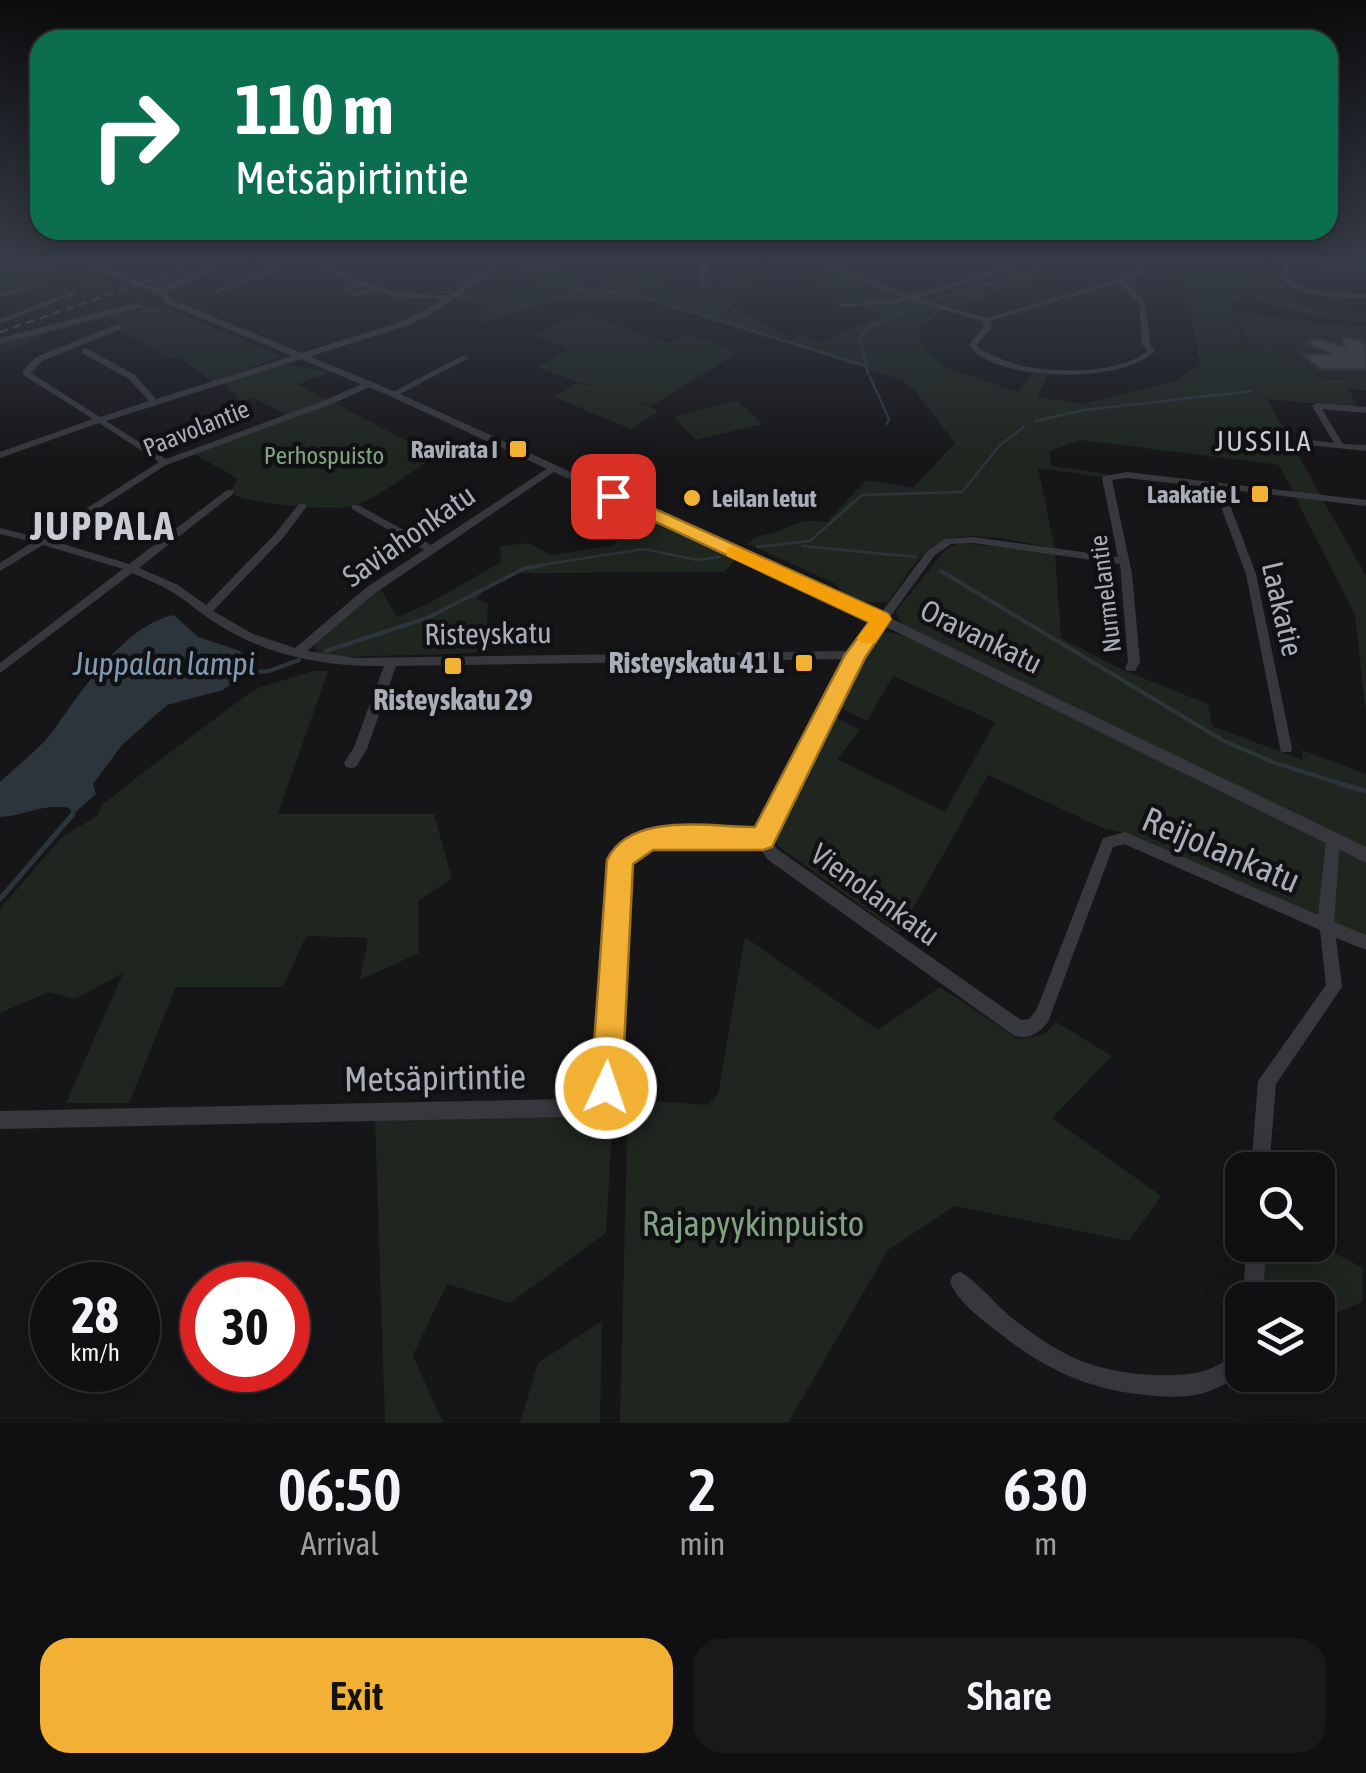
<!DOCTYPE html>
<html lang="en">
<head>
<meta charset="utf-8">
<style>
	body { margin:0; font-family:"Asap Condensed",sans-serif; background:#19191b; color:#f1f3f6; height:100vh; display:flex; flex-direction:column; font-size:38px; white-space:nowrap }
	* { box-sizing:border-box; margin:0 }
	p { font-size:32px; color:#9c9d9f }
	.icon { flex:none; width:55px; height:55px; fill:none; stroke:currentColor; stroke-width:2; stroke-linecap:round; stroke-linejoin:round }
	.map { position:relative; height:1423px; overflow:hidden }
	.side { display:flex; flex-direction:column; background:#101012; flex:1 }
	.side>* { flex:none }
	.guide { position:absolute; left:30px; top:30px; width:1308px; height:210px; border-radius:30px; box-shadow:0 5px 25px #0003,0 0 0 2px #303032; background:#0b6e4f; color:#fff; overflow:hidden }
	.buttons { position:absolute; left:1225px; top:1152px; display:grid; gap:20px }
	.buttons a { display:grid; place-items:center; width:110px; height:110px; border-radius:20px; background:#101012; box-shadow:0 5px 25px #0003,0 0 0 2px #303032; font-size:50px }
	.speed { position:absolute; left:30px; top:1262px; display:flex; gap:20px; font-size:50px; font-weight:700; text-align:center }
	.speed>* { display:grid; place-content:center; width:130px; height:130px; border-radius:50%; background:#101012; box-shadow:0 5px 25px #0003,0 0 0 2px #303032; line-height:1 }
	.speed small { font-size:25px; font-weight:400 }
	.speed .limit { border:15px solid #d22; background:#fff; color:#111 }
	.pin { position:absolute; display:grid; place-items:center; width:85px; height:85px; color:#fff; margin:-42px; border-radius:20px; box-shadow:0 5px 15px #0006 }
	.me { position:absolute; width:110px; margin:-55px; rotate:3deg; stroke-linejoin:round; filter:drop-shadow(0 0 8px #0008) }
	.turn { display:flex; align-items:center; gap:35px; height:210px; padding:0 40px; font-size:45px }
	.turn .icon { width:130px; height:130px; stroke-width:2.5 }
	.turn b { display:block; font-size:70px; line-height:85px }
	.eta { display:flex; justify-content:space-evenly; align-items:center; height:170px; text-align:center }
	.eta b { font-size:60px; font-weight:600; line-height:70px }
	.cta { display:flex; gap:20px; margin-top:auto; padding:20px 40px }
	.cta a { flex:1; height:115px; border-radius:30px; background:#f2b134; color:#111; font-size:40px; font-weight:600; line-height:115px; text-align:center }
	.cta a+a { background:#19191b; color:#f1f3f6 }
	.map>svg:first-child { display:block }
</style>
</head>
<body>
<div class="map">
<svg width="1366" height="1423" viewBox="0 0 1366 1423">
	<rect width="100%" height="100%" fill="#161618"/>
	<path fill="#222225" d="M1233 312 1366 327V379L1322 377 1290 351 1249 345Z"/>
	<path fill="#1e261f" d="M0 262H67L117 285 105 289 67 280 0 287Z
		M676 262 677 266 700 270 668 271 664 287 678 294 705 296 708 290 702 288 709 285 716 289 788 262H807L725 292 741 301 729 306 794 339 802 336 817 343 881 316 864 307 915 301 943 310 918 332V338L943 367 1018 392 1034 371 1048 374 1038 397 1083 404 1176 380 1200 365 1186 282 1146 272 1152 262H1230L1233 273 1284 282 1258 291 1308 306 1366 313V322L1315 318 1244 295 1232 303 1231 311 1247 345 1289 351 1321 378 1366 379V390L1348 389 1358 407 1267 399 1321 496 1293 492 1279 465 1081 440 1050 451 1051 466 1109 474 1102 477 1038 468 1055 548C1017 543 957 522 926 552 911 566 900 586 888 602 867 603 848 604 836 584L748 544C762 531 765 538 778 531 798 522 804 519 827 522L866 480 913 488 955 443 914 390 902 380 652 301 555 300 488 322 474 318 490 307 453 299 467 290 500 299 515 288 536 286 549 271 560 269 590 289Z
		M1042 262H1142L1137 267 1086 265 947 308 928 299 1006 277Z
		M827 267 904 297C882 303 853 309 831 300L846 293 804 276Z
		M136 306H162L282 356 213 382 180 358H171L119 330 123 325 106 317 48 333 0 354V344C48 329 96 315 146 310Z
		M582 312 669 344 690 334 738 353 651 406 629 398 659 411 631 429 554 397 576 384 598 385 576 382 538 367 569 349 536 335Z
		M282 364 332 372 297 384 436 456C417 468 374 500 354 506 335 511 243 505 230 492L238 479 191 452 289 416 253 398 242 402 223 382Z
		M737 400 762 424 696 440 674 417Z
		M1295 497 1323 500 1366 576V714L1355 615Z
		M648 520 735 560 724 572 511 573 484 589 477 599 488 604 487 625 476 653 342 657C331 656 318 657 313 644L380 588 397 617 428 604 501 562 500 546 529 543 550 555 611 546Z
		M960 543 1055 553 1061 638 1123 670 1208 704 1212 726 1303 760 1302 750 1366 774V848L902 624 895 612 946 549Z
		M888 632 908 637 1366 863V937L1130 834 1105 829 988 775 899 933 778 846 772 836 834 716 860 730 837 759 945 812 995 722 893 676 867 721 839 707 875 635Z
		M313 671H328L278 814H434L452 879 418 901 419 953 360 980 368 938 306 936 283 987H176L129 1103H66L123 973 75 999 49 992 0 1013V909L61 838 98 815 102 805 141 774 255 689Z
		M745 937 878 1030 940 987 1018 1039 1044 1035 1056 1022 1112 1056 1052 1118 1161 1196 1129 1241 955 1206 888 1250 788 1423H620L628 1099 708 1105 718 1094Z
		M613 1112 606 1233 510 1303 447 1284 413 1355 443 1423H385L375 1118Z
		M1318 1244 1363 1268 1362 1302 1318 1321V1300H1261L1266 1245Z
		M602 1321 600 1423H520L538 1363Z"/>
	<path fill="#2c353c" d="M174 615 198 637 240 651 255 665 223 690 167 705 122 745 93 784 96 794 73 814 69 808C42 803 25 816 0 817V782C18 765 42 747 56 727 82 690 126 624 174 615Z"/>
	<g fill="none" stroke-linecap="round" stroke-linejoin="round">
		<path stroke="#2c353c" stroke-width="2.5" d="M575 288 646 298 863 365
			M932 300 1025 275 1050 262
			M868 374 860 339 867 328 912 308
			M870 377 889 419 887 424
			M1035 421 1084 410 1252 391
			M802 546 916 557
			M757 547 810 541 862 495 962 492 1000 445 1024 427
			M529 567 644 549 697 560 720 557"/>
		<path stroke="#2c353c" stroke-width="4" d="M941 571 1222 740 1275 763 1349 786
			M326 651 427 618 525 568 544 565
			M244 673 269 671 299 660"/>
		<path stroke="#2c353c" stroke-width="5" d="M1340 784 1366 791
			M0 899 73 814"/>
	</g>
	<path fill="#404145" stroke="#303034" stroke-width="2.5" d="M1341 337 1360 340 1366 345V369H1320L1303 355 1332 354 1306 343 1317 338 1345 347Z"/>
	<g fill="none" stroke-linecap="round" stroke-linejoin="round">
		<path fill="#37383d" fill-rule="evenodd" d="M291 262H300L212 295 207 294Z
			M306 262H314L395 293 449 295 498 262H514L548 267 573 262H584L548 271 503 264 433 313 406 326 106 421 166 459 328 399 366 382H372V386L334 403 166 465 50 540 129 564 227 490H233V494L139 568 178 585 206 605 275 534 299 504H305L307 506 283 538 213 611 253 634 295 648 367 587 424 550 352 509V505H358L431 545 551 466H557V470L375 593 307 651 356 658 853 651 927 551 945 539 973 537 1118 557 1102 478 1104 476 1127 472 1366 500V506L1224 489 1256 574 1292 748 1291 752H1281L1280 748 1246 574 1214 488 1127 478 1112 480 1132 574 1140 662 1135 671H1127L1125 668 1128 662 1120 564 973 543 951 544 935 555 861 657 770 839 777 849 1021 1020 1029 1019 1036 1011 1103 838 1125 832 1318 915 1326 841 1328 837 1333 835 1338 837 1340 841 1334 922 1366 935V950L1336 938 1342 987 1276 1084 1269 1170H1251L1258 1081 1326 985 1320 930 1124 844 1113 847 1048 1022C1039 1033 1028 1041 1013 1035L767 859 759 845H653L641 848 627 863 615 1088C602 1112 588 1112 564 1117L0 1129V1111L564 1099 588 1094 597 1084 613 860C618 852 626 841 636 837 658 827 731 833 759 833L848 659 396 666 367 749 356 767 351 768 346 767 344 763 354 747 384 666C327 667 268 656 219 625 203 616 190 603 174 593 161 585 146 579 132 573L0 673V663L123 569 43 545 0 571V563L33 542 0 534V528L40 538 159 462 99 423 0 458V452L93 419 23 375V371L36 357 115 325H121V329L42 361 31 373 100 417 149 401 129 379 82 353V349H88L135 375 156 399 400 322 427 309 443 299 394 297 375 290 357 296 342 292V290L356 283ZM362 285 369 288 357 292 351 290Z
			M702 262H708L705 286 702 288 699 286Z
			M813 262H821L910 295 1025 262H1034L917 298 986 318 1126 277 1138 271 1146 262H1152L1142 273 1124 281 1145 302 1150 344 1155 351C1125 384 994 383 969 345L984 326 983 321 909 300 895 304 839 307V305L841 304 895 300 903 297ZM1118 283 1139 303 1142 344 1147 351C1120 374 1057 373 1024 366 1008 363 994 356 980 349L977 345 992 326 990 321Z
			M1284 262H1290L1287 277C1310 296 1339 293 1366 294V298C1336 297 1304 300 1281 278Z
			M38 284 41 286 40 287 0 297V293Z
			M74 291 77 293 76 294 0 324V319Z
			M462 356 469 358 396 396 389 394Z
			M1316 403 1366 407V413L1322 409 1343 444 1366 445V451L1308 445 1307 443 1311 440 1334 443 1312 406Z
			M1246 1245H1266L1263 1300H1243Z
			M960 1272C973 1277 998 1307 1012 1318 1030 1332 1049 1346 1070 1356 1104 1373 1163 1380 1200 1372 1215 1369 1228 1358 1242 1352V1375C1229 1382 1215 1390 1200 1394 1182 1398 1164 1397 1146 1395 1089 1390 1042 1368 998 1332 981 1319 958 1302 950 1282L953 1275Z"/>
		<path fill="#37383d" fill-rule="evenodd" d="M80 262H90L159 289 220 262H230L166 292 171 299 396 392 886 616 1366 847V863L876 622 390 396 164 303 161 296Z
			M1354 262 1366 264V270Z
			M139 302 142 303V307L0 344V338Z"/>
		<path stroke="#4a4c52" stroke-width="2.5" stroke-dasharray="8 6" stroke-linecap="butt" d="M0 332 203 262"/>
	</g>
	<linearGradient id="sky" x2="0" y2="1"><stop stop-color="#0c0c0d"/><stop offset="0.57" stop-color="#363c48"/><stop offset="1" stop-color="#363c48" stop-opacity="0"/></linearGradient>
	<rect width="1366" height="461" fill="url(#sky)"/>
	<path fill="#f2b134" stroke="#9d7322" stroke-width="2.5" d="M613 490 888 614 891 619 865 658 772 847 763 850H653L633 864 622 1088 618 1099 606 1104 595 1099 591 1088 607 860C630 811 711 827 755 827L845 655 869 622 607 499 604 496Z"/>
	<path fill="#f59e0b" d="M734 546 888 614 891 619 875 643H861L857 638 869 622 727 556V548Z"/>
	<g fill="#f2b134" stroke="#111113" stroke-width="4">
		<rect x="508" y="439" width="20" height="20" rx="5"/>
		<rect x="1250" y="484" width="20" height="20" rx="5"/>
		<circle cx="692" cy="498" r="10"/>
		<rect x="794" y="653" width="20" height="20" rx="5"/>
		<rect x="443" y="656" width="20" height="20" rx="5"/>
	</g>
	<g text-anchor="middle" stroke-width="9" stroke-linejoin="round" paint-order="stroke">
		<g font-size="25" fill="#a8adb8" stroke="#111113">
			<text transform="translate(196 428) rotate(-22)" y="9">Paavolantie</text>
			<text transform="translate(1105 594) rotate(-97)" y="9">Nurmelantie</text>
		</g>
		<g font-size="25" font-weight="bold" fill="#a8adb8" stroke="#111113" text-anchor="end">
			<text x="498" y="458">Ravirata I</text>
			<text x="1240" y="503">Laakatie L</text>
			<text x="712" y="507" text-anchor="start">Leilan letut</text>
		</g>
		<g font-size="25" fill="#7fa381" stroke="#111113">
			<text x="324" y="464">Perhospuisto</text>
		</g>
		<g font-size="28" letter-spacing="2.5" fill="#c9ccd4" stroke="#111113">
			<text x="1264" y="451">JUSSILA</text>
		</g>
		<g font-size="30" fill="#a8adb8" stroke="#111113">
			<text transform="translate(409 536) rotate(-35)" y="10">Saviahonkatu</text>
			<text transform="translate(1282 609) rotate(77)" y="10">Laakatie</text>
			<text transform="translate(488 634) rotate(-1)" y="10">Risteyskatu</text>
			<text transform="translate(981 637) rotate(26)" y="10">Oravankatu</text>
			<text transform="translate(875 895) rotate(36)" y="10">Vienolankatu</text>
		</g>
		<g font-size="30" font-weight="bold" fill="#a8adb8" stroke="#111113" text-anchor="end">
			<text x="784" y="673">Risteyskatu 41 L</text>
			<text x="453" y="710" text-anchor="middle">Risteyskatu 29</text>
		</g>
		<g font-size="32" font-style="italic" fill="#7f9bb3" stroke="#111113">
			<text x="164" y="675">Juppalan lampi</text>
		</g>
		<g font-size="35" fill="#a8adb8" stroke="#111113">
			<text transform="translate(1221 850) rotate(23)" y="12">Reijolankatu</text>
			<text transform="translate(435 1078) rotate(-1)" y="12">Metsäpirtintie</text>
		</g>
		<g font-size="35" fill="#7fa381" stroke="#111113">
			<text x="753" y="1236">Rajapyykinpuisto</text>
		</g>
		<g font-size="40" font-weight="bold" letter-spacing="2.5" fill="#c9ccd4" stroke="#111113">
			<text x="103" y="540">JUPPALA</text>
		</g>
	</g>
</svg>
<div class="buttons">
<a><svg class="icon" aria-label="search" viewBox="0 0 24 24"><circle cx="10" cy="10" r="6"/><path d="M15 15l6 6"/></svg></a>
<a><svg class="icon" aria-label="layers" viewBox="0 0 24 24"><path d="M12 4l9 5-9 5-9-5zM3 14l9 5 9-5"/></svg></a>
</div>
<div class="speed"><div>28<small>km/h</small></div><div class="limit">30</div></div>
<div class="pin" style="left:613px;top:496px;background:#d93025"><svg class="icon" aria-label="arrive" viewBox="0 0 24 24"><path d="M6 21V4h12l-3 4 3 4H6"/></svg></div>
<svg class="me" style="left:606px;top:1088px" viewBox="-20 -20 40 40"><circle r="17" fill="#f2b134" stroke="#fff" stroke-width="3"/><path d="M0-11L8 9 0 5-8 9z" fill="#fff"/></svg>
<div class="guide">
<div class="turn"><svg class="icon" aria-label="right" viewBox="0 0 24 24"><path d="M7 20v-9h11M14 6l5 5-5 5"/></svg><div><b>110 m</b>Metsäpirtintie</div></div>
</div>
</div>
<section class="side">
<div class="eta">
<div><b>06:50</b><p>Arrival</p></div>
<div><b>2</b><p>min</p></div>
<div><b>630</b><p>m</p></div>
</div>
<div class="cta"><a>Exit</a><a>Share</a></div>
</section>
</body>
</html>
